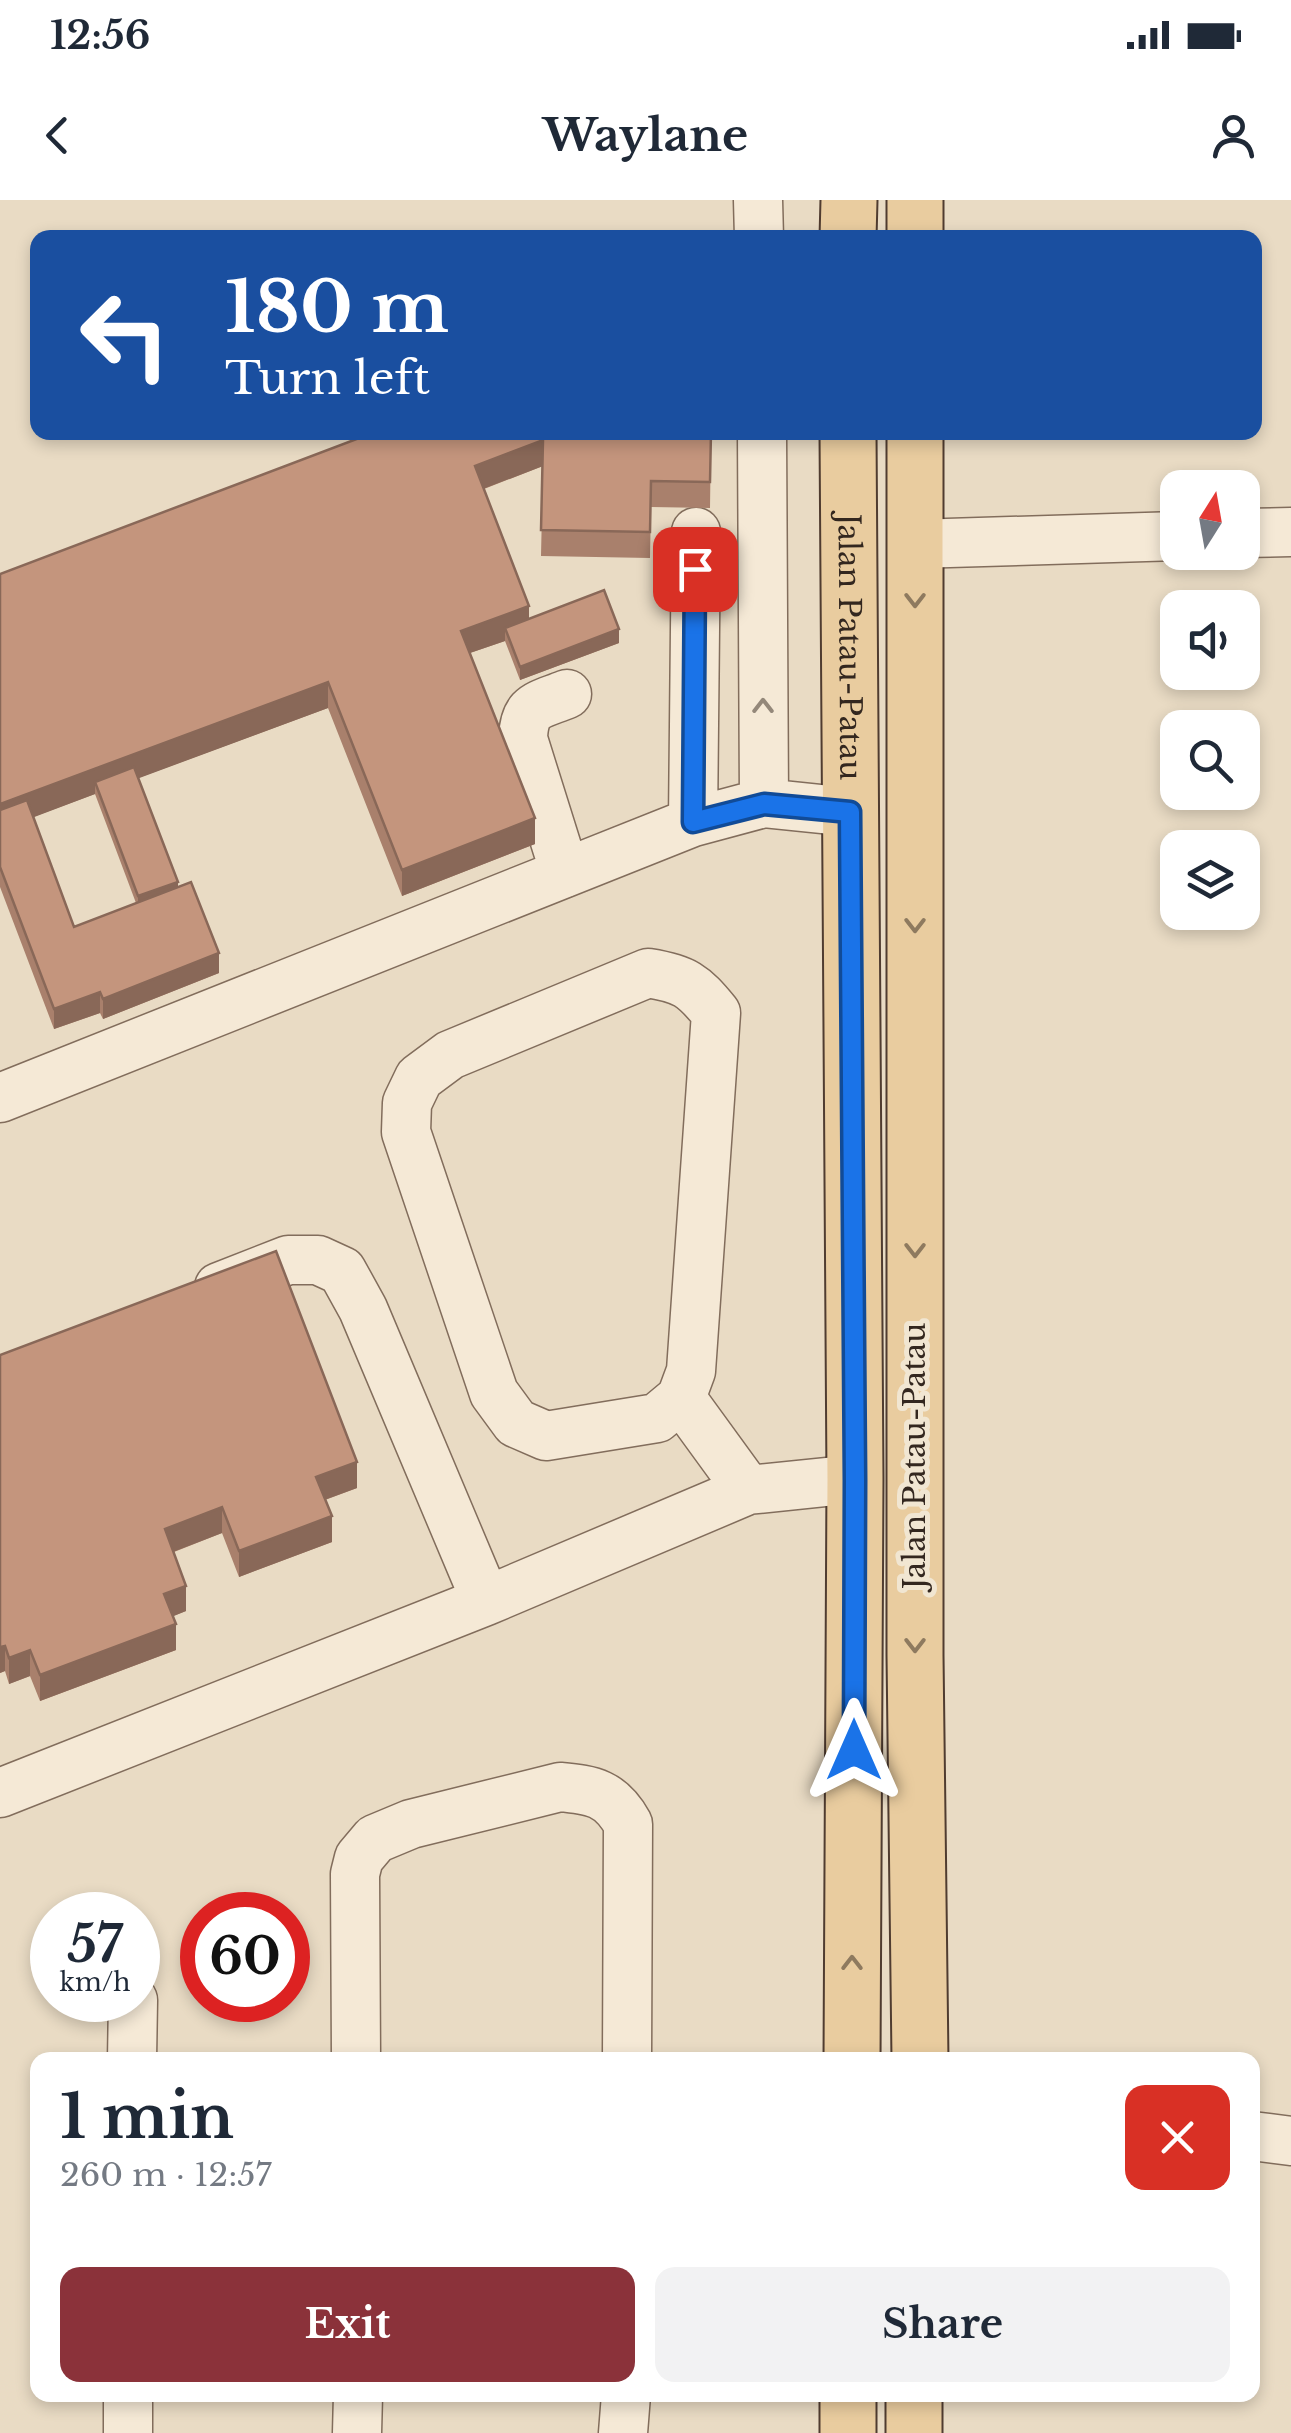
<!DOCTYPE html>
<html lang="en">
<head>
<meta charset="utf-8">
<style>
	body { margin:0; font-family:"Libre Baskerville",serif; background:#f2f2f3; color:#1f2937; height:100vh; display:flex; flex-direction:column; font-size:38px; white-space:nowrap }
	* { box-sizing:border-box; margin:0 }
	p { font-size:32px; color:#747a83 }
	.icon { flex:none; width:55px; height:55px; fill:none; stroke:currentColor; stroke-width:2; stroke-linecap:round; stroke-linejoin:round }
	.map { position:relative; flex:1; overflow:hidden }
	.drawer { position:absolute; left:30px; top:1852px; width:1230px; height:350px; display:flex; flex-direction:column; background:#fff; border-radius:20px; box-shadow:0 5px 15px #0003 }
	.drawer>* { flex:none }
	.banner { position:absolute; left:30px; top:30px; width:1232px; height:210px; border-radius:20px; box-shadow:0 5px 15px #0003; background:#1a4fa0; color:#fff; overflow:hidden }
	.needle { width:65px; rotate:11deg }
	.buttons { position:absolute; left:1160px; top:270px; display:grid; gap:20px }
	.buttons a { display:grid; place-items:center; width:100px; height:100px; border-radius:20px; background:#fff; box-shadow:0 5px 15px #0003; font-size:50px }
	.speed { position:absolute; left:30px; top:1692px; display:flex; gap:20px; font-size:50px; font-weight:700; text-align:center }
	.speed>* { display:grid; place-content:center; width:130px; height:130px; border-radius:50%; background:#fff; box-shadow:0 5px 15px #0003; line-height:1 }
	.speed small { font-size:25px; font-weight:400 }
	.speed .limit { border:15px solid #d22; background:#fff; color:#111 }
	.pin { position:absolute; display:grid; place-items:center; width:85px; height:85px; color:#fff; margin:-42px; border-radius:20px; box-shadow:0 5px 15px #0006 }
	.me { position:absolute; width:110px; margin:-55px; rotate:0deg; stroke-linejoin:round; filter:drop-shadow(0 0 8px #0008) }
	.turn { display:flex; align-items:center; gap:35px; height:210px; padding:0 30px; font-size:45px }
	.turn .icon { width:130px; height:130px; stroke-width:2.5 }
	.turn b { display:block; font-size:70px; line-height:85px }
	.round { display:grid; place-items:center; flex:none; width:105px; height:105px; border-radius:20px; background:#f2f2f3 }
	.overview { display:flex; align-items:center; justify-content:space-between; height:170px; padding:0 30px }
	h1 { font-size:60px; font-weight:700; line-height:75px }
	.action { display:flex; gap:20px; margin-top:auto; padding:20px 30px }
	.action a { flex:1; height:115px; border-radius:20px; background:#8b323a; color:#fff; font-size:40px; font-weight:700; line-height:115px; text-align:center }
	.action a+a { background:#f2f2f3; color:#1f2937 }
	.status { display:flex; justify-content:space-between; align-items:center; height:70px; padding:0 50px; background:#fff; direction:ltr }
	.status svg { height:28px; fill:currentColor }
	header { display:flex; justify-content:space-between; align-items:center; height:130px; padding:0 30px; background:#fff; font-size:45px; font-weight:700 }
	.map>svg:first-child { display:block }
</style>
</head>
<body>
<div class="status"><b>12:56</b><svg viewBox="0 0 49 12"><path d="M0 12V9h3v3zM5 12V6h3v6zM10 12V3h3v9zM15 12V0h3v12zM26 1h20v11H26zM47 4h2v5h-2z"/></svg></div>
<header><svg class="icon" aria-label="back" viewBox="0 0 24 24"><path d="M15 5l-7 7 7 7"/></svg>Waylane<svg class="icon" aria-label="person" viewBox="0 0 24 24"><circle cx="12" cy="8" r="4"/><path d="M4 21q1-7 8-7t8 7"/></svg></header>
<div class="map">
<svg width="1291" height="2233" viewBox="0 0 1291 2233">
	<rect width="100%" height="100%" fill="#e9dbc4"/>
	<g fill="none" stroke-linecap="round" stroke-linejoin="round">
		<g stroke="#826d5c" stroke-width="51">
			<path id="minor" d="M758 0 759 38
				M762 232 764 603
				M1242 333 1291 332
				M915 344 1178 336
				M693 622 696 332
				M565 673 523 539C524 504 538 506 567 494
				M648 773C685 779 693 785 716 813L691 1171 681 1198 657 1218 546 1236 516 1223 494 1193 406 932 407 903 419 878 450 855Z
				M0 898 693 622 764 603 850 612
				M219 1087 288 1060H318L342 1071 363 1109 486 1401
				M681 1198 748 1290
				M0 1593 486 1401 748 1290 855 1279
				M132 1860 133 1800
				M356 1860 355 1674 359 1658 375 1639 411 1624 560 1587C593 1590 611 1593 628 1624L627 1860
				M1252 1936 1291 1941
				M128 2233V2195
				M357 2233 358 2195
				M623 2233 626 2195"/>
		</g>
		<g stroke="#503c30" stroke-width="59">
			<g id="major">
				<path d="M848 38 849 0"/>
				<path d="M915 38V0"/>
				<path id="s1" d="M848 232 855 1279 852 1860"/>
				<path d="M915 232V1455L920 1860"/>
				<path d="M848 2233V2195"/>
				<path d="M914 2233V2195"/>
			</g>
		</g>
		<use href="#minor" stroke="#f5e9d6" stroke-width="48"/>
		<use href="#major" stroke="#e9cc9f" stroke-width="55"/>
	</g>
	<path fill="#a9806c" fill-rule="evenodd" d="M711 232 710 308 651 307 650 358 541 356 543 266 484 289 529 418 619 443 520 480 505 441 470 453 535 644 402 696 328 508 138 578 178 687 219 773 103 819 100 813 54 829 0 687V374ZM95 594 136 703 74 727 33 617Z
		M0 1155 357 1288 325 1300 332 1342 239 1377 222 1333 174 1352 186 1411 173 1416 176 1450 40 1501 30 1476 9 1484 5 1471 0 1473Z"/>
	<path fill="#896858" d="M543 240V266L475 292V266Z
		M529 406V432L505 428V441L461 456V431Z
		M619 429V443L520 480V467Z
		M328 482V508L99 593 95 582V594L0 630V604Z
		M535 618V644L402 696V670Z
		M178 682V696L138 710V696Z
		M219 753V773L103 819V799Z
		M100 792V813L54 829V809Z
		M357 1262V1288L316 1303V1277Z
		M222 1307V1333L165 1355V1329Z
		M332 1316V1342L239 1377V1351Z
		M186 1386V1411L164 1420V1394Z
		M176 1424V1450L40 1501V1475Z
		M5 1446V1471L0 1473V1447Z
		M30 1450V1476L9 1484V1458Z"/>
	<path fill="#c4957d" stroke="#896858" stroke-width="2.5" d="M375 232H711L710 282 651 281 650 332 541 330 543 240 475 266 529 406 461 431 535 618 402 670 328 482 0 604V374Z
		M604 390 619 429 520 467 505 428Z
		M134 567 178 682 138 696 95 582Z
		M27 600 74 727 191 682 219 753 103 799 100 792 54 809 0 667V610Z
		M276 1051 357 1262 316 1277 332 1316 239 1351 222 1307 165 1329 186 1386 164 1394 176 1424 40 1475 30 1450 9 1458 5 1446 0 1447V1155Z"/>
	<defs><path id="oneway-chevron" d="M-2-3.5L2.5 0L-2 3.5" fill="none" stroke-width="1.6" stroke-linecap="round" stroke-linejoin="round" transform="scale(2.5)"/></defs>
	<g stroke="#8e7a5f">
		<use href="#oneway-chevron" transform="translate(915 400) rotate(90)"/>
		<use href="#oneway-chevron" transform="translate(915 725) rotate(90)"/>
		<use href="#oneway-chevron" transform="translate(915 1050) rotate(90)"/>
		<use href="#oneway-chevron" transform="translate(915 1445) rotate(90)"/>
		<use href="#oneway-chevron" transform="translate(852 1763) rotate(-90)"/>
	</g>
	<use stroke="#94887a" href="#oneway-chevron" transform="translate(763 506) rotate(-90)"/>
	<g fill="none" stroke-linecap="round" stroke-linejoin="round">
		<g stroke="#114b97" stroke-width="25">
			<path id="route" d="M695 369 693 622 764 604 850 612 855 1280 854 1550"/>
		</g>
		<use href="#route" stroke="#1a73e8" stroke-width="18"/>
	</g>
	<g text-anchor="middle" stroke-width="10" stroke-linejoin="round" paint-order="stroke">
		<g font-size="30" fill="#33271f" stroke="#f1e6d2">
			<text dy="10" stroke="none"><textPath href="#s1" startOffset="215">Jalan Patau-Patau</textPath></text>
			<text transform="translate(915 1256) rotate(-90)" y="10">Jalan Patau-Patau</text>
		</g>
	</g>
</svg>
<div class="buttons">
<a><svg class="needle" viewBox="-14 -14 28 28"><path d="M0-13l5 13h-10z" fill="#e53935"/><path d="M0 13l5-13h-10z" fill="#747a83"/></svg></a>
<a><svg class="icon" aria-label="sound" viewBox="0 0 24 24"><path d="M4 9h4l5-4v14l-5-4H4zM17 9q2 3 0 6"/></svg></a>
<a><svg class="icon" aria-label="search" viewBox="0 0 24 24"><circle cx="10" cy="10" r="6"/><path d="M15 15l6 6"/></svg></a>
<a><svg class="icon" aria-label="layers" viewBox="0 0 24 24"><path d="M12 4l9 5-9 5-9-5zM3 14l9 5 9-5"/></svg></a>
</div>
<div class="speed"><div>57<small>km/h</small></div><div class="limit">60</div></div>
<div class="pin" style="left:695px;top:369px;background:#d93025"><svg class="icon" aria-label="arrive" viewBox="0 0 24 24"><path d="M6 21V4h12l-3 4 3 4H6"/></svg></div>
<svg class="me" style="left:854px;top:1550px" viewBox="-20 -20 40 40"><path d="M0-17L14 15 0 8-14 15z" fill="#1a73e8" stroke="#fff" stroke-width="4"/></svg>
<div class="banner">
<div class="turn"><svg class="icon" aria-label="left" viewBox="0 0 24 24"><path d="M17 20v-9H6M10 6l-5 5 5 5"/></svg><div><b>180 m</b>Turn left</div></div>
</div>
<section class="drawer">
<div class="overview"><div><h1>1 min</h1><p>260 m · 12:57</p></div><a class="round" style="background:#d93025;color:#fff"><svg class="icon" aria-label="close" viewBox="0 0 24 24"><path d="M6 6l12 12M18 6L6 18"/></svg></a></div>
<div class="action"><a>Exit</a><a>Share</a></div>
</section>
</div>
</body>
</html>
